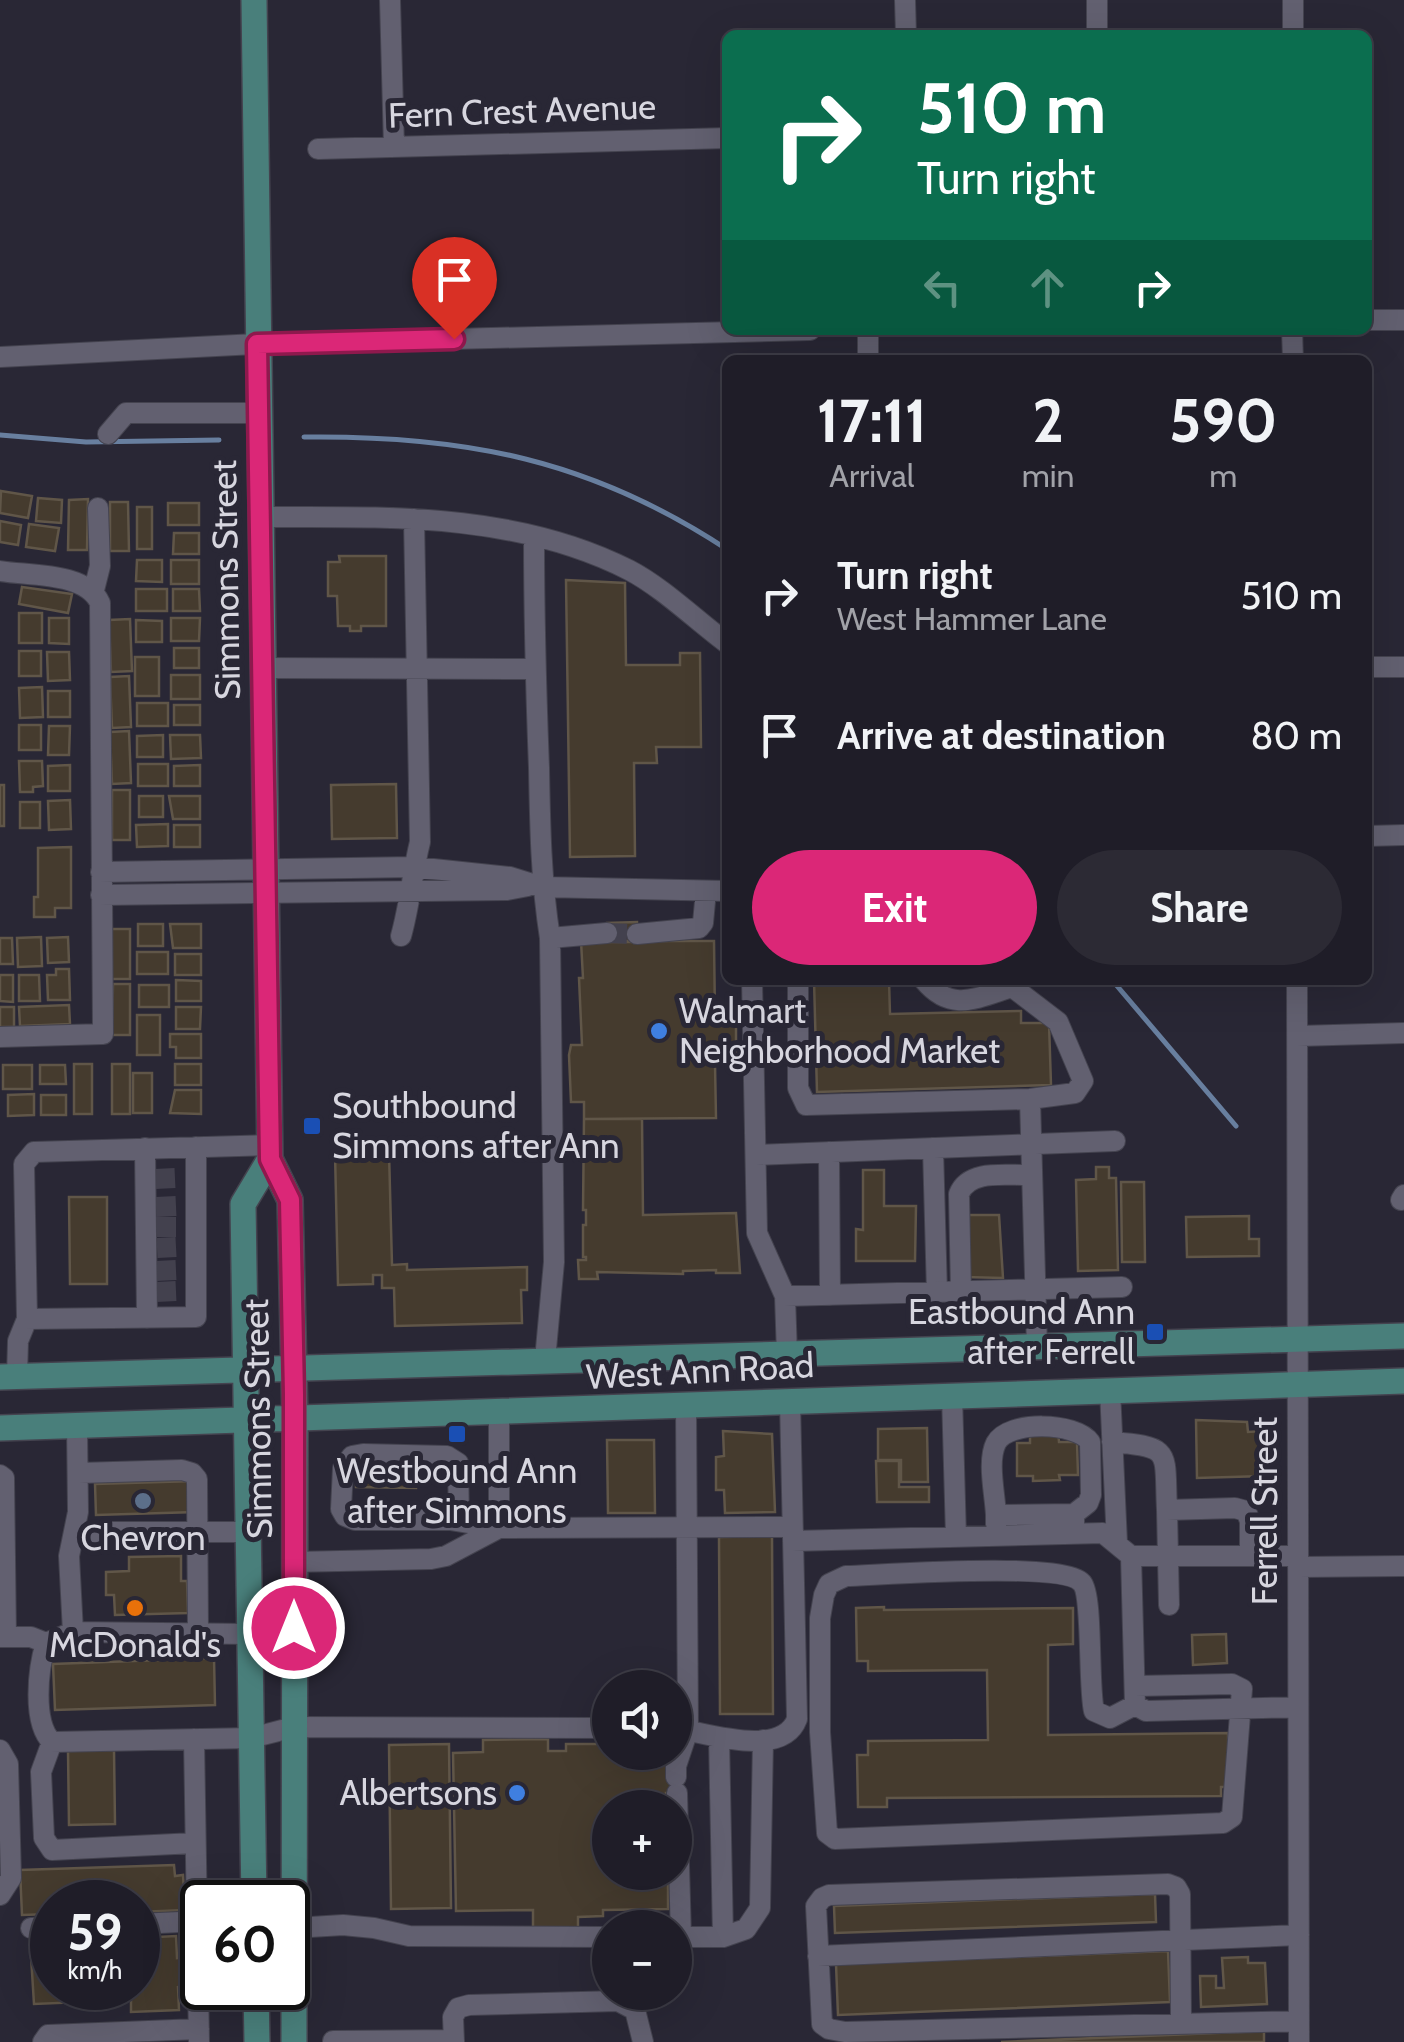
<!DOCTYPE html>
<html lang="en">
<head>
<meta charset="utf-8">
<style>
	body { margin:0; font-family:Cabin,sans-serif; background:#2c2a34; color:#f1f3f6; height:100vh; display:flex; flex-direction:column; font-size:38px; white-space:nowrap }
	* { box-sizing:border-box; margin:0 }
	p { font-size:32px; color:#a1a2a8 }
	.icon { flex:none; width:55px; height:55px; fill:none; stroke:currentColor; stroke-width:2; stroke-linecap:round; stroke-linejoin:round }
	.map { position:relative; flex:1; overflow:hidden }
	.panel { position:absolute; left:722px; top:355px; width:650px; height:630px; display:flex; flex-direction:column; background:#1f1d28; border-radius:15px; box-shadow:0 10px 40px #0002,0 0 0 2px #3c3b45 }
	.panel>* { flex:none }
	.banner { position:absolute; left:722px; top:30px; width:650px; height:305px; border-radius:15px; box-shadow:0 10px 40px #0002,0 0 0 2px #3c3b45; background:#0b6e4f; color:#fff; overflow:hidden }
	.buttons { position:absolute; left:592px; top:1670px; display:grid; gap:20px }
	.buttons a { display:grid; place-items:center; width:100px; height:100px; border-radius:50%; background:#1f1d28; box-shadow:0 10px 40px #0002,0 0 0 2px #3c3b45; font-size:50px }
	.speed { position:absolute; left:30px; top:1880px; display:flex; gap:20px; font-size:50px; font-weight:700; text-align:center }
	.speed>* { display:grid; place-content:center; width:130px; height:130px; border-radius:50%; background:#1f1d28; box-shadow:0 10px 40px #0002,0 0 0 2px #3c3b45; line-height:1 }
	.speed small { font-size:25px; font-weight:400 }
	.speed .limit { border:5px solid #111; border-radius:15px; background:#fff; color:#111 }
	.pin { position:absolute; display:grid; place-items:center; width:85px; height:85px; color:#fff; margin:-102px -42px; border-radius:50% 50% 50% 0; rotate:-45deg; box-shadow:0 0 10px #0007 }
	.pin .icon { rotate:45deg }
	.me { position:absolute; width:110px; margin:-55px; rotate:0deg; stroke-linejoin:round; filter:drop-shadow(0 0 8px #0008) }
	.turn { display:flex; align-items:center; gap:35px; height:210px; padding:0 30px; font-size:45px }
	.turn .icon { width:130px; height:130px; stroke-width:2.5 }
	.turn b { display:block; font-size:70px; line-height:85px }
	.lanes { display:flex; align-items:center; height:95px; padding:0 30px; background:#0003; justify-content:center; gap:50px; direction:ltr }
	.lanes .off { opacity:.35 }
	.eta { display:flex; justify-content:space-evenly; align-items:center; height:170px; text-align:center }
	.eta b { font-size:60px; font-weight:700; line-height:70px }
	.cta { display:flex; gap:20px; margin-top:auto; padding:20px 30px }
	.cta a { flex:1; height:115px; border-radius:60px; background:#db2777; color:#fff; font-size:40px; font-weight:700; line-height:115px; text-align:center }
	.cta a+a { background:#2c2a34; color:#f1f3f6 }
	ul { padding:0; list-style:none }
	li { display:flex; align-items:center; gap:30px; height:140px; padding:0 30px }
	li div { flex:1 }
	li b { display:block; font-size:38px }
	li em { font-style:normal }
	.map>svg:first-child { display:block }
</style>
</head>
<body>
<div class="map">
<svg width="1404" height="2042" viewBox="0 0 1404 2042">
	<rect width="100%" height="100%" fill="#292735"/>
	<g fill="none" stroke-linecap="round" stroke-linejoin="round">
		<path stroke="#687f9f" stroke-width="5" d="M0 435 86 442 219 440
			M304 437C465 435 592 460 728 550
			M1112 980 1236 1126"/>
	</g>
	<path fill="#453b2e" stroke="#605648" stroke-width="2.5" d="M1 491 32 496 28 518 0 513Z
		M38 498 62 500 61 523 36 521Z
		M88 499 87 550H68L69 500Z
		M110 502H128L129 551H110Z
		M168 503H199V525H168Z
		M137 507H152V549H137Z
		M0 521 21 525 18 545 0 542Z
		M29 524 59 528 55 551 26 547Z
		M174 533H199V554H173Z
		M339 556H386V626H361V631H350V626H338L337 596H328V562H340Z
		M137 560H162V582L136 581Z
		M171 560H199V584H171Z
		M566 580 625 583 626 665H680V653H700L701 747H656L657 763H634L635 856 570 857Z
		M22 587 72 594 68 613 19 604Z
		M136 589H167V611H136Z
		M173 589H199L200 611H173Z
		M19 613H42V643H19Z
		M49 618H69V644L49 643Z
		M171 618H200L199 641H171Z
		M130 619 132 671 111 672 109 620Z
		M136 620 162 621V642H136Z
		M174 648H199V668H174Z
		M19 651H41V676H19Z
		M47 652H69L70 680 48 681Z
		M135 657H159V696H135Z
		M171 675H200V699H171Z
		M129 676 131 727 112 728 110 677Z
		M42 687 43 717 20 718 19 688Z
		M48 691H70V717H48Z
		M137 703H168V726H137Z
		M174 705H200V725H174Z
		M19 725H41V750H19Z
		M49 726H70L69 755H48Z
		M129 731 131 783 112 784 110 732Z
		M163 735V757H137V736Z
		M170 735H200L201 758 171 759Z
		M19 761H42L43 786 33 787V792H20Z
		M138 764H168V786H138Z
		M70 765V791H48V766Z
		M200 765V786H174V766Z
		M396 784 397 838 332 839 331 785Z
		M0 785H4V826H0Z
		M112 790H130V840H112Z
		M139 796H163V817H139Z
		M169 796H200V819H173Z
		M70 800 71 829 49 830 48 801Z
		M20 802H40V828H20Z
		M168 824V846L137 847 136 825Z
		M174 825H200V847H174Z
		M71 847V908H55V917H34V897H38V848Z
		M637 922V942H607V923Z
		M138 924H163V946H138Z
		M170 924H201V948H173Z
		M111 929H130V979H111Z
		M41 937 42 966 18 967 17 938Z
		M68 937 69 962 48 963 47 938Z
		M0 938H12L13 964H0Z
		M581 941H714L715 1017H736V1063L715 1064 716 1118 584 1119V1102H571L569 1055 571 1045H582L579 978H583Z
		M137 952H168V974H137Z
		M175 954H201V975H175Z
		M56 969H69L70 1000H48L47 975H56Z
		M0 975H13V1002L0 1001Z
		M19 975H39L40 1001H19Z
		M176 980 201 981V1001H176Z
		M814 980H889L890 1014 1021 1011V1023H1049L1051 1085 817 1092Z
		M113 984H130V1035H112Z
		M139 985H169V1007H139Z
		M69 1005 70 1024 20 1026 19 1007Z
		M0 1007H14V1027H0Z
		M176 1007H201L200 1029H176Z
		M137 1015H160V1055H137Z
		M170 1034H201V1058H176V1047H170Z
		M74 1064H92V1114H74Z
		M112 1064H130V1114H112Z
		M175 1064H201V1085H175Z
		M3 1065H32V1089H3Z
		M40 1065H65L66 1084H40Z
		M133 1073H152V1113H133Z
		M175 1090H201V1114L170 1113Z
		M34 1094V1115L8 1116V1095Z
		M41 1095H66V1115H41Z
		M584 1119H642L643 1215 736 1213 740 1273H716V1270L683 1271V1274L597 1272 598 1279H579L578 1260H586V1257H583V1225H586V1210H583Z
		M389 1152 392 1265 407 1264V1270L527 1267V1290H521L522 1323 395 1326 394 1288H382V1275H373V1284L338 1285 335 1153Z
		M1096 1167H1109V1178H1116L1118 1270 1078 1271 1076 1180 1096 1179Z
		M863 1170H884V1206H916L915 1261H856V1229L863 1230Z
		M1121 1182H1144L1145 1262H1122Z
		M69 1197H107V1284H70Z
		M965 1215H999L1003 1278 964 1277Z
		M1249 1216V1239H1259V1256L1187 1257 1186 1217Z
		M1196 1420 1247 1422 1248 1432 1263 1431 1264 1476 1197 1478Z
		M927 1428 928 1482H901V1460H878V1429Z
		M1030 1430H1058L1059 1442H1077L1078 1475H1059L1060 1480 1033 1481V1476H1017V1443H1030Z
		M723 1431 772 1434 775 1512 725 1513 724 1490H716V1457L724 1456Z
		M607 1440H654L655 1513H608Z
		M356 1458H431V1473H416V1488L356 1487Z
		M876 1461H899V1487H929V1502H877Z
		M195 1481 196 1512 96 1515 95 1484Z
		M772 1536 773 1714H720L719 1537Z
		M181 1556V1581H187L188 1613 115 1615 114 1595H106V1572L129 1571V1557Z
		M884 1607V1610L1073 1608V1644L1048 1645V1735L1228 1733 1229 1787H1221V1796L887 1798V1807H858L857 1755H868V1741L988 1740 987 1670 868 1671V1661H857L856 1608Z
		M1226 1634 1227 1663 1193 1665 1192 1635Z
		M214 1658 215 1705 55 1710 53 1664Z
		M548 1739V1751H566V1744H610V1752H667L668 1778 680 1793H666L667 1808H610V1872H668V1909L603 1910V1916L578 1917V1929H533V1910L456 1911 453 1753 483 1752V1740Z
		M449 1744 451 1908 391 1909 389 1745Z
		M114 1750 115 1824 69 1825 68 1751Z
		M174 1865 175 1876 183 1875 185 1910 138 1912V1902H52V1914L22 1915 20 1870Z
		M1155 1894 1156 1922 835 1933 834 1906Z
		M176 1936 177 1958 185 1957 186 1986 178 1987 179 2010 131 2012V2000L34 2004 31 1956 52 1955V1988H138V1938Z
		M1168 1951 1170 2002 838 2015 836 1964Z
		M1248 1957V1963H1265L1267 2004 1201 2007 1200 1976H1216V1988H1224L1222 1958Z
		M1264 2031V2042H1001Z"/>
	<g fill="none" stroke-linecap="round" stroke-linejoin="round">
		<path stroke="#43414e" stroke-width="20" stroke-dasharray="20 10" stroke-linecap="butt" d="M607 933 637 934
			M155 1179 176 1178
			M156 1207 178 1206
			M156 1227H177
			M157 1248 176 1247
			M156 1271 177 1270
			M156 1292 178 1291"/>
		<g stroke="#44434f" stroke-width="22">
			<path id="minor" d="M390 0 394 147
				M905 0 906 35
				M1097 0V35
				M1293 35V0
				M318 149 728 138
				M1368 320H1404
				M868 330V360
				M1292 330 1293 360
				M0 357 257 344 810 330
				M108 434 126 413H258
				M260 517C385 517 515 512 629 570 662 587 697 621 728 644
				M534 536C534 613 536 691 539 768 540 826 541 881 550 938L554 1262 545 1360
				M0 571C30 576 86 572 100 603L103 1034 0 1037
				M94 590 100 566 98 508
				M1368 667H1404
				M262 668 534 669
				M1368 836 1404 835
				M101 872 414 867 510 877 542 887 728 891
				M101 895 507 890 528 886
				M637 934 699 928 703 923 706 891
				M401 936C410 904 412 874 420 842L414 519
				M550 938 607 933
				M752 980 757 1233 785 1296 787 1355
				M798 980V1088L806 1105 1030 1099 1075 1093 1083 1081 1058 1022 1003 980
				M924 980C950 1012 975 999 1009 988
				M1297 980 1299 2042
				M1298 1036 1404 1033
				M1030 1099 1037 1347
				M145 1148 147 1318
				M933 1148 937 1293
				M829 1152 830 1295
				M756 1155 1115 1141
				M1401 1200 1404 1195
				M961 1293 959 1194C969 1168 1008 1176 1032 1175
				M785 1296 1122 1287
				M27 1319 196 1317V1147
				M17 1376 18 1341 27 1319 24 1164 34 1152 270 1145
				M1110 1390 1117 1543
				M952 1395 956 1537
				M1112 1442C1174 1447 1164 1451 1167 1510L1235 1508 1246 1511 1250 1521V1556
				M79 1473 182 1470 192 1473 197 1479 198 1633
				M0 1475 4 1478 6 1637
				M1167 1510 1169 1605
				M996 1515C995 1494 987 1461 996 1443 1008 1420 1076 1422 1090 1442L1091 1495 1088 1503 1074 1514
				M459 1521 458 1463 447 1456 363 1454 352 1456 343 1468 341 1509 345 1516 355 1520H450L499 1528V1414
				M996 1524V1515L1074 1514V1527
				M74 1532H248
				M793 1541 1103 1533 1131 1556H1297
				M1131 1556 1135 1705 1146 1711 1298 1707
				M294 1562 431 1559 446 1556 499 1528 792 1527
				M1298 1567 1404 1566
				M73 1632 69 1556 78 1512 77 1426
				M0 1637H31L46 1643C38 1668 32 1723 52 1742L251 1738 294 1727 610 1728
				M46 1643 73 1632 250 1634
				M1135 1686 1232 1684 1242 1689 1232 1817 1223 1823 835 1839 827 1833 820 1732V1618L824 1595 829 1584 846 1576C882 1575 1063 1561 1082 1583 1093 1596 1088 1686 1094 1711L1110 1718 1135 1705
				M675 1728C707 1733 782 1759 797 1719L790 1401
				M719 1737 723 1937
				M194 1739 199 2042
				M52 1742 41 1772 44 1838 52 1850 195 1843
				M0 1750 8 1764 11 1878 0 1895
				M676 1777V1766L688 1730 686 1406
				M677 1793 681 1937
				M138 1924 202 1921
				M31 1928 52 1927
				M294 1928 343 1925 374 1928 409 1936 610 1937
				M675 1937H723L746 1929 760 1908 763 1740
				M818 1956 1299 1935
				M1181 2022 1180 1894 1176 1887 1168 1884 829 1895 822 1898 816 1906 822 2024 829 2029 845 2032 1299 2021
				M333 2041 454 2040
				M43 2042 48 2035 199 2029
				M454 2042 453 2017 458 2008 469 2005 618 2001 635 2010 643 2042"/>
		</g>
		<g stroke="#44434f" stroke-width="28">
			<path id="major" d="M254 0 270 1159 290 1200 295 1421 294 2042
				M0 1377 1404 1336
				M0 1428C468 1415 936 1398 1404 1381
				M254 1902 243 1204 270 1159
				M256 1988 257 2042"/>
		</g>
		<use href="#minor" stroke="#626070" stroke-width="20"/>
		<use href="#major" stroke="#497f7b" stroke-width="25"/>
	</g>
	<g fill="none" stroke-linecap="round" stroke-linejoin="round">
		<g stroke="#8e194d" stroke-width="25">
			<path id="route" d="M294 1628V1394L290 1200 270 1159 257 344 454 339"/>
		</g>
		<use href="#route" stroke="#db2777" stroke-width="18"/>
	</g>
	<g fill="#3f7fe0" stroke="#292735" stroke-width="4">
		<circle cx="659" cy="1031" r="10"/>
		<circle cx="517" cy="1793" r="10"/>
	</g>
	<g fill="#1a4fb4" stroke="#292735" stroke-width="4">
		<rect x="302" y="1116" width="20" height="20" rx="5"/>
		<rect x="1145" y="1322" width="20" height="20" rx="5"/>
		<rect x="447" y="1424" width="20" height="20" rx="5"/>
	</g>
	<circle fill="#5c6f8a" stroke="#292735" stroke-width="4" cx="143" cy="1501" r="10"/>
	<circle fill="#e8710a" stroke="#292735" stroke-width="4" cx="135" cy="1608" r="10"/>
	<g text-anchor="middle" stroke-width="10" stroke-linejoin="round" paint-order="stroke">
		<g font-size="35" fill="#d7d6df" stroke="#292735">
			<text transform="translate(522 111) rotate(-2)" y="12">Fern Crest Avenue</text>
			<text transform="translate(226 580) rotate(-91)" y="12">Simmons Street</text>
			<text transform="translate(700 1371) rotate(-3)" y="12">West Ann Road</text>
			<text transform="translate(258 1419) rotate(-91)" y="12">Simmons Street</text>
			<text transform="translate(1265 1511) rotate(-90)" y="12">Ferrell Street</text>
		</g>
		<g font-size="35" fill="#d7d6df" stroke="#292735">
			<text x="679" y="1023" text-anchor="start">Walmart<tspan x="679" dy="40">Neighborhood Market</tspan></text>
			<text x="332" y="1118" text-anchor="start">Southbound<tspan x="332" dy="40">Simmons after Ann</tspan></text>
			<text x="1135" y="1324" text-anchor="end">Eastbound Ann<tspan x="1135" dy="40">after Ferrell</tspan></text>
			<text x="457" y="1483">Westbound Ann<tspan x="457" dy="40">after Simmons</tspan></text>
			<text x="143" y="1550">Chevron</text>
			<text x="135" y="1657">McDonald's</text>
			<text x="497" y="1805" text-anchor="end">Albertsons</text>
		</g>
	</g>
</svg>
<div class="buttons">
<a><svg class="icon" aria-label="sound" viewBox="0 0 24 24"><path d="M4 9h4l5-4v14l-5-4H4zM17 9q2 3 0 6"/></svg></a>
<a>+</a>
<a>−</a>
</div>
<div class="speed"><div>59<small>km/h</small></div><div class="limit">60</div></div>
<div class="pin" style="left:454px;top:339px;background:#d93025"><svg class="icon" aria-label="arrive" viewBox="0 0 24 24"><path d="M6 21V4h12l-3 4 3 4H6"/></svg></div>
<svg class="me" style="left:294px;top:1628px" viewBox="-20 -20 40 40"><circle r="17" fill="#db2777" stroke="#fff" stroke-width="3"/><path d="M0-11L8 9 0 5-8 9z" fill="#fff"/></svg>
<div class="banner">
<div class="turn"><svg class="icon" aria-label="right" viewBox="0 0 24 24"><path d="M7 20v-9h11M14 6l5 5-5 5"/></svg><div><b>510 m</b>Turn right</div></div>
<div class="lanes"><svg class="icon off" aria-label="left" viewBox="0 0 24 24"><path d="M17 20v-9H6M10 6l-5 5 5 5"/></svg><svg class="icon off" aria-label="ahead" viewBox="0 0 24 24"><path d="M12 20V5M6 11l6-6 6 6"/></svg><svg class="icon" aria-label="right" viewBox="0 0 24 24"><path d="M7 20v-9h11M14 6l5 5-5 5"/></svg></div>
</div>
<section class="panel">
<div class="eta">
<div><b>17:11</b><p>Arrival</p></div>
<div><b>2</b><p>min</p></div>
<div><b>590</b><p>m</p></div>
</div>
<ul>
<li><svg class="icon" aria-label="right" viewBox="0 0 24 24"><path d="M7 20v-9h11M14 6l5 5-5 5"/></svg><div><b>Turn right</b><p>West Hammer Lane</p></div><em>510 m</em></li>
<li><svg class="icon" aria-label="arrive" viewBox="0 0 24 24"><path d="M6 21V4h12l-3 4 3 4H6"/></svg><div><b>Arrive at destination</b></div><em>80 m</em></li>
</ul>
<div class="cta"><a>Exit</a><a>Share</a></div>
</section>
</div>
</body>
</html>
